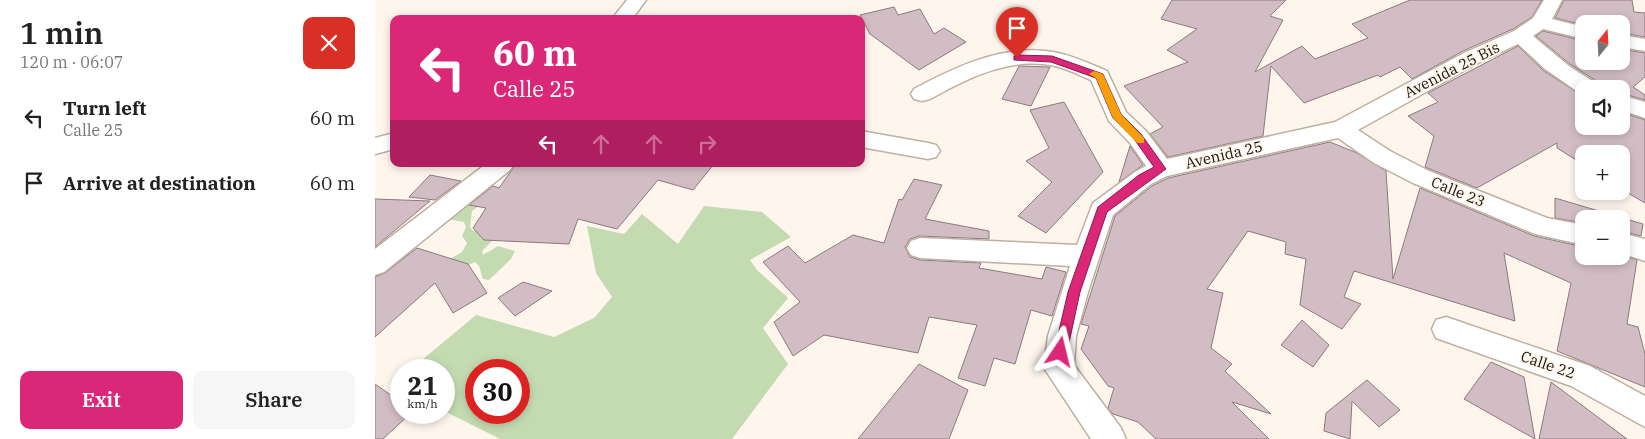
<!DOCTYPE html>
<html lang="en">
<head>
<meta charset="utf-8">
<style>
	body { margin:0; font-family:"IBM Plex Serif",serif; background:#f6f6f6; color:#222; height:100vh; display:flex; flex-direction:column; font-size:19px; white-space:nowrap }
	* { box-sizing:border-box; margin:0 }
	p { font-size:16px; color:#767676 }
	.icon { flex:none; width:28px; height:28px; fill:none; stroke:currentColor; stroke-width:2; stroke-linecap:round; stroke-linejoin:round }
	.map { position:relative; flex:1; overflow:hidden }
	.drawer { display:flex; flex-direction:column; background:#fff; width:375px }
	.drawer>* { flex:none }
	.banner { position:absolute; left:15px; top:15px; width:475px; height:152px; border-radius:10px; box-shadow:0 2px 8px #0003; background:#db2777; color:#fff; overflow:hidden }
	.needle { width:32px; rotate:18deg }
	.tools { position:absolute; left:1200px; top:15px; display:grid; gap:10px }
	.tools a { display:grid; place-items:center; width:55px; height:55px; border-radius:10px; background:#fff; box-shadow:0 2px 8px #0003; font-size:25px }
	.speed { position:absolute; left:15px; top:359px; display:flex; gap:10px; font-size:25px; font-weight:700; text-align:center }
	.speed>* { display:grid; place-content:center; width:65px; height:65px; border-radius:50%; background:#fff; box-shadow:0 2px 8px #0003; line-height:1 }
	.speed small { font-size:12px; font-weight:400 }
	.speed .limit { border:8px solid #d22; background:#fff; color:#111 }
	.pin { position:absolute; display:grid; place-items:center; width:42px; height:42px; color:#fff; margin:-51px -21px; border-radius:50% 50% 50% 0; rotate:-45deg; box-shadow:0 0 5px #0007 }
	.pin .icon { rotate:45deg }
	.me { position:absolute; width:55px; margin:-28px; rotate:10deg; stroke-linejoin:round; filter:drop-shadow(0 0 4px #0008) }
	.turn { display:flex; align-items:center; gap:18px; height:105px; padding:0 20px; font-size:22px }
	.turn .icon { width:65px; height:65px; stroke-width:2.5 }
	.turn b { display:block; font-size:35px; line-height:42px }
	.lanes { display:flex; align-items:center; height:48px; padding:0 20px; background:#0003; justify-content:center; gap:25px; direction:ltr }
	.lanes .off { opacity:.35 }
	.round { display:grid; place-items:center; flex:none; width:52px; height:52px; border-radius:10px; background:#f6f6f6 }
	.head { display:flex; align-items:center; justify-content:space-between; height:85px; padding:0 20px }
	h1 { font-size:30px; font-weight:600; line-height:38px }
	.primary-button { display:flex; gap:10px; margin-top:auto; padding:10px 20px }
	.primary-button a { flex:1; height:58px; border-radius:10px; background:#db2777; color:#fff; font-size:20px; font-weight:600; line-height:58px; text-align:center }
	.primary-button a+a { background:#f6f6f6; color:#222 }
	ul { padding:0; list-style:none }
	li { display:flex; align-items:center; gap:15px; height:65px; padding:0 20px }
	li div { flex:1 }
	li b { display:block; font-size:19px }
	li em { font-style:normal }
	main { display:flex; flex:1; min-height:0 }
	.map>svg:first-child { display:block }
</style>
</head>
<body>
<main>
<section class="drawer">
<div class="head"><div><h1>1 min</h1><p>120 m · 06:07</p></div><a class="round" style="background:#d93025;color:#fff"><svg class="icon" aria-label="close" viewBox="0 0 24 24"><path d="M6 6l12 12M18 6L6 18"/></svg></a></div>
<ul>
<li><svg class="icon" aria-label="left" viewBox="0 0 24 24"><path d="M17 20v-9H6M10 6l-5 5 5 5"/></svg><div><b>Turn left</b><p>Calle 25</p></div><em>60 m</em></li>
<li><svg class="icon" aria-label="arrive" viewBox="0 0 24 24"><path d="M6 21V4h12l-3 4 3 4H6"/></svg><div><b>Arrive at destination</b></div><em>60 m</em></li>
</ul>
<div class="primary-button"><a>Exit</a><a>Share</a></div>
</section>
<div class="map">
<svg width="1270" height="439" viewBox="0 0 1270 439">
	<rect width="100%" height="100%" fill="#fef6ed"/>
	<path fill="#c4dbb2" fill-rule="evenodd" d="M92 195H108L107 204 97 211 95 227 98 231 112 224 120 238 107 251 108 255 123 246 140 251 136 259 114 280 108 279 104 266 100 262 93 265 73 260 87 252 92 243 87 236 91 227 89 222 72 219Z
		M329 206 387 212 416 237 375 260 382 270 413 298 388 328 413 364 357 439H125L69 411V370H49L48 359 101 315 179 337 219 318 237 297 221 273 212 226 249 234 267 214 303 244ZM101 370H144V412H101Z"/>
	<path fill="#d2bdc4" stroke="#8c797f" d="M797 0H911L895 16 908 20 880 72 927 46 940 59 993 38 977 24 1035 0H1167L1157 17 1138 29 1088 51 1037 79 1025 67 1005 77 1003 75 929 103 896 66 888 136 793 157 775 134 788 127 749 86 813 62 792 50 822 29 786 19Z
		M1189 0H1257L1259 12 1270 13V37L1246 33V24L1209 25 1180 18Z
		M519 7 523 15 545 9 559 34 569 28 591 42 544 70 495 34 485 15Z
		M1168 31 1209 41V61H1246V49L1270 53V77L1258 87 1270 95V100L1246 93V89H1227L1223 82 1195 64 1161 36Z
		M1143 46 1169 71 1209 97V126H1246V112L1270 120V203L1246 189V154H1209V165L1182 148V143L1102 188 1050 167 1059 136 1033 116 1063 102 1053 93Z
		M644 66 675 67 656 106 627 99Z
		M689 102 728 172 671 233 643 216 677 182 651 161 674 148 655 110Z
		M955 142 982 153 1011 171 1018 279 1045 188 1159 236 1209 247V256L1246 255 1262 260 1252 324 1263 327 1270 354V387L1182 351 1196 283 1129 253 1140 321 979 271 969 297 986 304 967 329 925 305 931 259 910 254 911 242 873 231 832 289 848 293 836 348 857 364 850 371 896 414 857 402 894 439H781L763 422 738 414 733 408 739 388 733 386 706 349 714 326 706 324 740 216 777 186 793 178Z
		M755 146 768 165 744 182Z
		M141 164H339L318 190 283 180 242 229 203 219 194 244 109 240 98 228 111 208 94 205 118 186 124 188Z
		M55 175 86 181 60 200 34 197Z
		M539 179 567 185 550 219 614 231V239L544 236 535 239 530 247 535 257 545 260 606 263 604 268 667 279 671 267 691 272 677 316 656 310 640 364 619 358 610 386 583 378 602 325 554 317 543 353 449 335 418 356 399 322 425 302 388 262 413 246 430 263 478 235 509 243 524 199 527 200Z
		M1180 198 1268 224 1266 236 1246 231V219H1209V223L1180 218Z
		M0 199 55 201 0 247Z
		M42 248 93 264 112 293 78 313 60 283 0 337V277L10 273Z
		M148 282 177 291 140 316 123 298Z
		M927 320 954 345 938 367 906 345Z
		M1116 362 1149 377 1160 439 1089 399Z
		M544 364 593 390 574 439H483Z
		M992 380 1025 410 1004 427 977 401 975 439 949 431 951 413Z
		M1176 382 1252 439H1164Z
		M0 384 26 402V412H37L8 439H0Z"/>
	<g fill="none" stroke-linecap="round" stroke-linejoin="round">
		<g stroke="#bdb0a2" stroke-width="3">
			<path id="minor" d="M252 0H271L257 19H237Z
				M1169 0H1187L1177 19 1209 27V39L1168 29 1158 36 1194 66 1222 84 1225 89H1209V95L1206 94 1170 69 1143 44 1103 63 983 130 1015 151 1054 171 1172 218 1209 225V245L1160 234 1038 183 999 163 963 138 792 176 776 184 738 215 713 292 701 336 699 365 746 428 751 439H716L669 368 673 336 695 266 545 258 536 255 532 248 536 241 545 238 702 245 718 203 760 172 771 166 755 143 734 121 716 80C704 75 693 69 680 66 635 56 593 78 555 99L547 101 539 99 536 94 539 89C582 66 629 44 678 52 697 55 715 64 732 71L751 112 771 131 792 159 960 122 1089 53 1139 31 1158 18Z
				M1246 35 1270 39V51L1246 47Z
				M1246 95 1270 102V118L1246 110Z
				M486 131 553 143 561 145 565 151 561 157 553 159 486 147Z
				M19 133V149L0 154V138Z
				M111 164H139L135 170 9 272 0 275V249Z
				M1246 233 1270 239V261L1246 253Z
				M1071 317 1215 366 1270 396V427L1196 386 1061 338 1057 329 1061 320Z"/>
		</g>
		<use href="#minor" fill="#fff" fill-rule="evenodd"/>
	</g>
	<path fill="#db2777" stroke="#8e194d" d="M642 55 677 56 728 74 746 114 766 134 791 169 732 212 705 292 692 352 690 356 685 358 681 356 679 352 693 292 723 207 764 175 779 167 759 139 738 118 721 78 676 62 639 60V56Z"/>
	<path fill="#f59e0b" d="M719 71 728 74 746 114 769 138V143H762L738 118 721 78 714 74Z"/>
	<g text-anchor="middle" stroke-width="4" stroke-linejoin="round" paint-order="stroke">
		<g font-size="15" fill="#18140e" stroke="#fef6ed">
			<text transform="translate(1077 70) rotate(-27)" y="5">Avenida 25 Bis</text>
			<text transform="translate(849 155) rotate(-13)" y="5">Avenida 25</text>
			<text transform="translate(1083 192) rotate(22)" y="5">Calle 23</text>
			<text transform="translate(1173 365) rotate(19)" y="5">Calle 22</text>
		</g>
	</g>
</svg>
<div class="tools">
<a><svg class="needle" viewBox="-14 -14 28 28"><path d="M0-13l5 13h-10z" fill="#e53935"/><path d="M0 13l5-13h-10z" fill="#767676"/></svg></a>
<a><svg class="icon" aria-label="sound" viewBox="0 0 24 24"><path d="M4 9h4l5-4v14l-5-4H4zM17 9q2 3 0 6"/></svg></a>
<a>+</a>
<a>−</a>
</div>
<div class="speed"><div>21<small>km/h</small></div><div class="limit">30</div></div>
<div class="pin" style="left:642px;top:58px;background:#d93025"><svg class="icon" aria-label="arrive" viewBox="0 0 24 24"><path d="M6 21V4h12l-3 4 3 4H6"/></svg></div>
<svg class="me" style="left:685px;top:352px" viewBox="-20 -20 40 40"><path d="M0-17L14 15 0 8-14 15z" fill="#db2777" stroke="#fff" stroke-width="4"/></svg>
<div class="banner">
<div class="turn"><svg class="icon" aria-label="left" viewBox="0 0 24 24"><path d="M17 20v-9H6M10 6l-5 5 5 5"/></svg><div><b>60 m</b>Calle 25</div></div>
<div class="lanes"><svg class="icon" aria-label="left" viewBox="0 0 24 24"><path d="M17 20v-9H6M10 6l-5 5 5 5"/></svg><svg class="icon off" aria-label="ahead" viewBox="0 0 24 24"><path d="M12 20V5M6 11l6-6 6 6"/></svg><svg class="icon off" aria-label="ahead" viewBox="0 0 24 24"><path d="M12 20V5M6 11l6-6 6 6"/></svg><svg class="icon off" aria-label="right" viewBox="0 0 24 24"><path d="M7 20v-9h11M14 6l5 5-5 5"/></svg></div>
</div>
</div>
</main>
</body>
</html>
